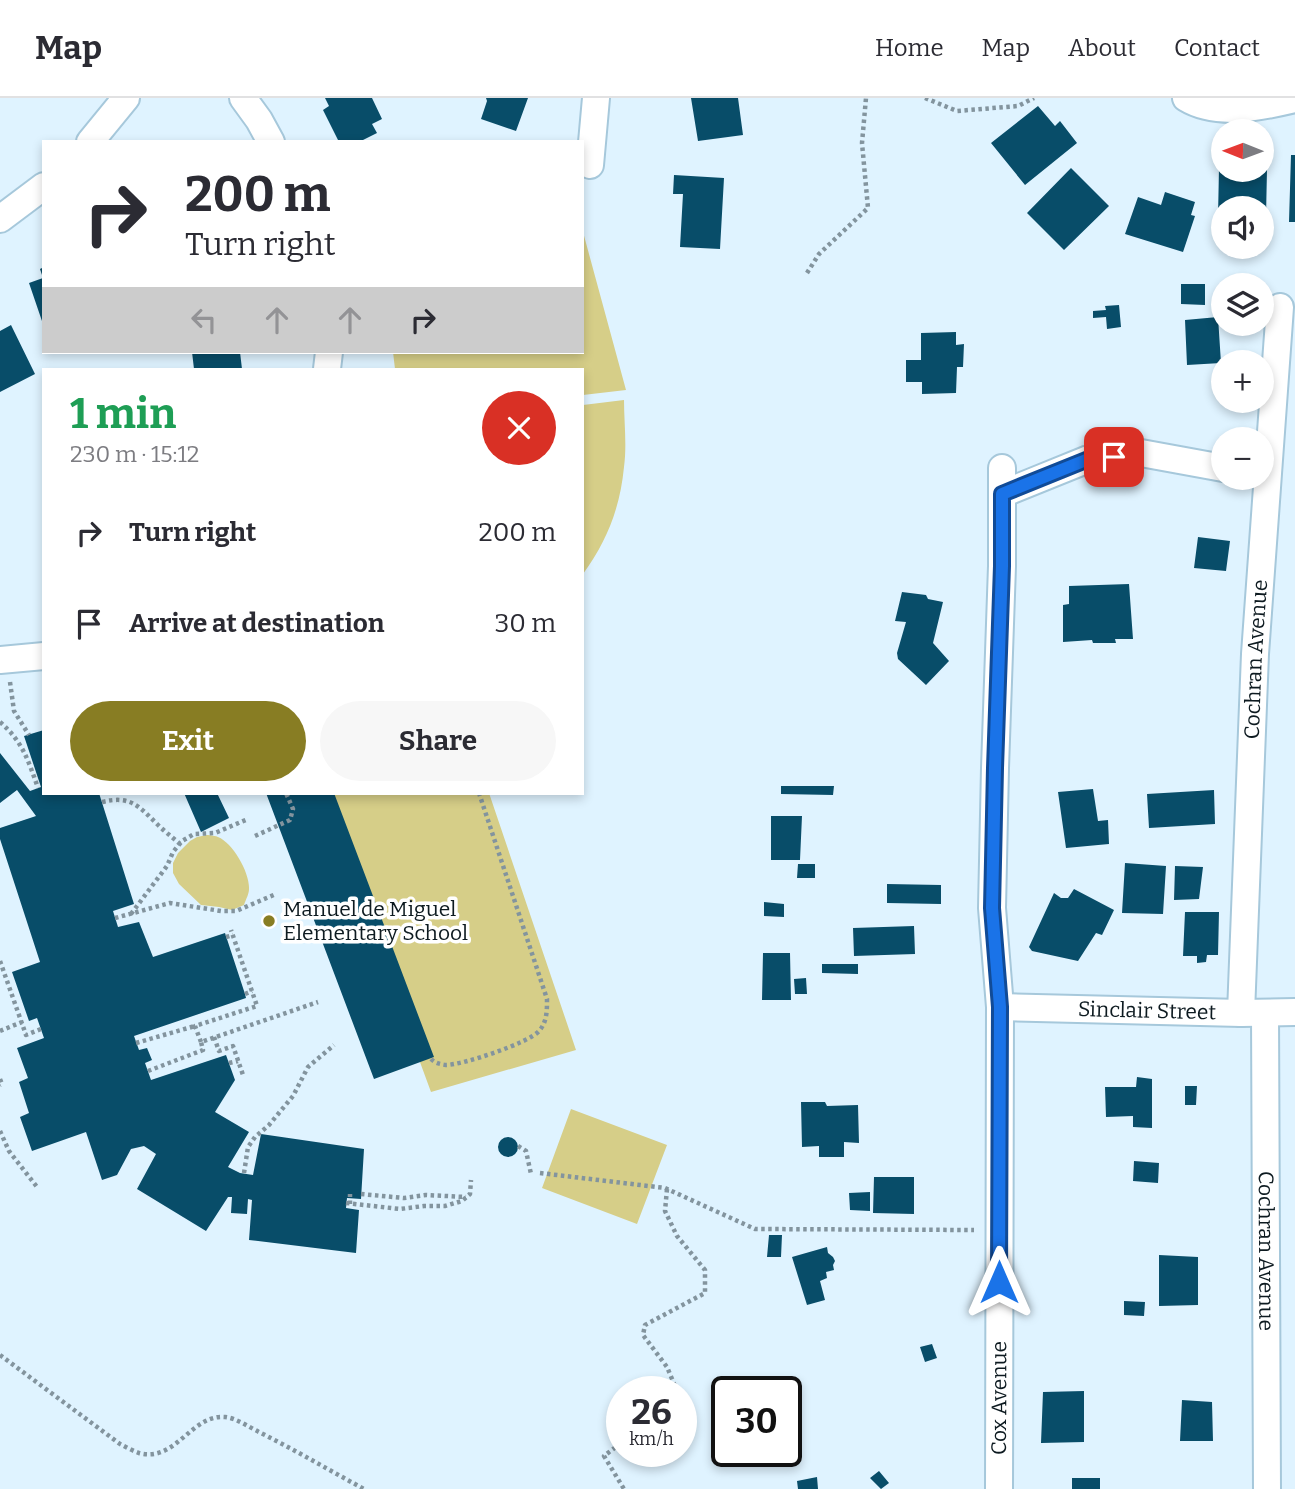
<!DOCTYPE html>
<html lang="en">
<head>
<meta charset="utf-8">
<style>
	body { margin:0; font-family:Bitter,serif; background:#f7f7f7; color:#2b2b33; height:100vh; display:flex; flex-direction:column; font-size:26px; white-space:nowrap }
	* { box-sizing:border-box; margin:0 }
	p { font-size:23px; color:#7c7c81 }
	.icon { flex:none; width:38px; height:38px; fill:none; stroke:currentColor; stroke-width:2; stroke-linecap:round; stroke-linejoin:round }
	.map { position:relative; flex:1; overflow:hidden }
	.drawer { position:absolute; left:42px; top:270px; width:542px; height:427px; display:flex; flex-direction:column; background:#fff; border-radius:0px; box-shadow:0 4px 10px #0003 }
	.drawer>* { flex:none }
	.top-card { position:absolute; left:42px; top:42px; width:542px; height:214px; border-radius:0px; box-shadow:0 4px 10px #0003; background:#fff; color:#2b2b33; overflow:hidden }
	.needle { width:46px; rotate:271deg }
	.controls { position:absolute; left:1211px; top:21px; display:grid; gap:14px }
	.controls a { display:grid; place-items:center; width:63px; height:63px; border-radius:50%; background:#fff; box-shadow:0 4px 10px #0003; font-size:35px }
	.speed { position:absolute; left:606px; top:1278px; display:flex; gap:14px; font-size:35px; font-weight:700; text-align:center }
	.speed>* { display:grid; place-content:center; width:91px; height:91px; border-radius:50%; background:#fff; box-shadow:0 4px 10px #0003; line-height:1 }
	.speed small { font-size:18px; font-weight:400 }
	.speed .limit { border:4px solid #111; border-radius:10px; background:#fff; color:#111 }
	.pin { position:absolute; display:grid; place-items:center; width:60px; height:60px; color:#fff; margin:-30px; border-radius:14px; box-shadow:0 4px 10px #0006 }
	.me { position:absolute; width:77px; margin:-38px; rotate:0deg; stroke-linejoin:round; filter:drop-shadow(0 0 5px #0008) }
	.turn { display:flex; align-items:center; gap:24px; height:147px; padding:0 28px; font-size:32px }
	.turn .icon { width:91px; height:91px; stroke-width:2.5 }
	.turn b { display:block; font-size:49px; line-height:60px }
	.lanes { display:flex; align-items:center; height:66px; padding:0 28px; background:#0003; justify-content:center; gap:35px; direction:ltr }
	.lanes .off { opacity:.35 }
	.round { display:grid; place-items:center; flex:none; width:74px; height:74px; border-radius:37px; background:#f7f7f7 }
	.head { display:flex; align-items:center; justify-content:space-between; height:119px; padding:0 28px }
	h1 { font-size:42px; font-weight:700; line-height:52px; color:#1e9e55 }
	.action { display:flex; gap:14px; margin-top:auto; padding:14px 28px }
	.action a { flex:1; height:80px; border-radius:42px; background:#887d23; color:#fff; font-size:28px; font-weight:700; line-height:80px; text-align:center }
	.action a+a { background:#f7f7f7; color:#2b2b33 }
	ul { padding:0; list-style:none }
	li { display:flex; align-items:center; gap:21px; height:91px; padding:0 28px }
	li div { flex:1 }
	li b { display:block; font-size:26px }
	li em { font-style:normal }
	header { display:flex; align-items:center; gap:42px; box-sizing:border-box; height:98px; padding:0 35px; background:#fff; border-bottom:2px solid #e1e1e2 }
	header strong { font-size:33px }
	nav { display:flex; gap:38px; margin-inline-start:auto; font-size:24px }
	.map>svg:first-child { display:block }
</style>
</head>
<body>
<header>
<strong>Map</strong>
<nav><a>Home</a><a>Map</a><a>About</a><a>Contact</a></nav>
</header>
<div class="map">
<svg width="1295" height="1391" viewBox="0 0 1295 1391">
	<rect width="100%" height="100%" fill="#dff3ff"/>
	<path fill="#d6ce88" d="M583 134 626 292 583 297V271H395L393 254H583Z
		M624 302C624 324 627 347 624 369 620 410 607 443 583 476V307Z
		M321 695H489L576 952 431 994Z
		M207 737C209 737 217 738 218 739 233 745 250 775 249 791 249 796 246 801 244 807L232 812 219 809 201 807 179 786 173 775V765L178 755 190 743 197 739Z
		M571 1011 667 1047 637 1126 542 1090Z"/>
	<path fill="#084d69" d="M325 0H372L382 21 372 26 377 35 359 44H339L323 12 329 8Z
		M486 0H528L516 33 481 21 487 3Z
		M691 0H738L743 37 698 43Z
		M1038 8 1055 28 1060 23 1077 45 1025 87 991 45Z
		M1291 57H1295V124H1289Z
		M1071 70 1109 108 1064 152 1027 115Z
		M1219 70H1223V72L1267 71 1266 119H1262V110H1223V119H1218Z
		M674 77 724 80 720 151 680 149 683 96H673Z
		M1165 94 1195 104 1191 117 1195 118 1183 154 1125 136 1138 99 1161 107Z
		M44 169V226H43L29 185 43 180 40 171Z
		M1181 186H1205V207L1181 206Z
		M1119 207 1121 229 1107 231 1106 219 1093 220V213L1106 212 1105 208Z
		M1218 219 1221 265 1187 267 1185 222Z
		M11 227 35 276 0 294V233Z
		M956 234V247L964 246 963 269H957L956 295 922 296V284H906V262H921V235Z
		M192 254H240L242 271H194Z
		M1198 439 1230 443 1226 473 1194 470Z
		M1129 486 1133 541H1115L1116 545H1093L1092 542 1063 544V507L1069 506V488Z
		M902 494 926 497 928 501 943 504 933 545 949 563 926 587 898 561 897 555 906 524 895 523Z
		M44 632V695H99L134 806 113 813 118 829 139 824 153 859 225 835 245 896 246 900 134 938 139 952 147 950 152 962 145 965 151 982 226 957 235 982 215 1014 249 1034 228 1069 240 1075 253 1077 261 1036 364 1051 361 1101 347 1100 346 1110 359 1112 356 1155 249 1142 252 1102 248 1101 247 1116 231 1115 232 1099H228L206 1133 137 1091 156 1056 144 1048 131 1051 117 1077 102 1082 86 1034 32 1053 20 1019 29 1015 19 984 28 980 17 950 44 940 37 920 29 923 12 874 40 864 0 741V730L36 718 17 692 0 705V655L30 693 41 689 24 638Z
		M781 688H834L833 697 781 696Z
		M1093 691 1098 723 1108 722 1109 746 1066 750 1058 694Z
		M1214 692 1215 726 1149 730 1147 696Z
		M184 695H217L229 720 201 734Z
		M266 695H334L434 959 374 981Z
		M771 718H802L800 762H771Z
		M1125 765 1166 768 1163 816 1122 815Z
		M798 766H815V780H797Z
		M1175 768 1203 769 1199 801 1174 802Z
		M887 786 941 787V806L887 805Z
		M1074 791 1114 812 1102 837 1096 835 1078 863 1032 853 1029 849 1054 795 1061 800H1068Z
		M764 804 784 806V819L764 818Z
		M1185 814H1219L1218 857H1207L1206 864 1197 865V858H1183Z
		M914 828 915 856 854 858 853 830Z
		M763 855H790L791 902H762Z
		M822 866H858V876L822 875Z
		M806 880 807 896H795L794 881Z
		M1137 979 1152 981V1030L1133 1029V1018L1106 1019 1105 989H1136Z
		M1185 988H1197L1196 1007H1185Z
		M801 1004H825L827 1008 858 1007 859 1045 844 1044V1059H819V1048L802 1049Z
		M498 1049a10 10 0 1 1 20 0a10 10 0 1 1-20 0Z
		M1134 1063 1159 1065 1158 1085 1133 1083Z
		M874 1079H914V1116L873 1115Z
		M870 1094V1113L850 1112 849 1095Z
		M769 1137H782L781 1159H767Z
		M827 1149 828 1155 833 1159 835 1163 833 1167 834 1172 826 1174 827 1180 820 1183 825 1202 807 1207 792 1159Z
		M1159 1157 1198 1159V1207L1159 1208Z
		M1124 1203 1145 1204 1144 1218 1124 1217Z
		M932 1246 937 1260 925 1264 920 1249Z
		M1084 1293V1344L1041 1345 1043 1294Z
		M1182 1302 1212 1304 1213 1343H1180Z
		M879 1373 889 1385 881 1391 870 1380Z
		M817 1379 818 1391H798L797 1383Z
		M1072 1380H1100V1391H1072Z"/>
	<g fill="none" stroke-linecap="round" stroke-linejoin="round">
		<g stroke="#a6c8db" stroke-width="30">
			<g id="minor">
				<path d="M243 0 259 22 271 44"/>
				<path d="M1186 0C1217 19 1262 9 1295 1"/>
				<path d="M90 44 126 0"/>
				<path d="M590 67 596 0"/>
				<path d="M0 121 44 88"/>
				<path d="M327 271 329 254"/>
				<path d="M1002 396 1086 362 1141 355 1223 370"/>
				<path d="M0 562 44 558"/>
				<path id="s1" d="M1000 909 1241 915 1295 914"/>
				<path id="s2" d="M1241 915 1255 556 1280 209"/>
				<path id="s3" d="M1265 915 1267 1391"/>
				<path id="s4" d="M999 1391 1000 909 992 810 995 670 1002 468V370"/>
			</g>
		</g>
		<path stroke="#83949e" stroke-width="4.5" stroke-dasharray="3.5 3.5" stroke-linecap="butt" d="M925 0 957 13 1018 8 1034 0
			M807 175 819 156 868 110 862 45 866 0
			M10 584 14 613 29 637
			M0 624C23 644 28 662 38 690
			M102 704C130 697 139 708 157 726 164 733 172 739 180 746
			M255 738 290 722 293 711 286 695
			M131 816 167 768 173 754 182 743 194 736 215 735 248 721
			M115 820 170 805 221 813H236L276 796
			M226 839 233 837
			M0 863 26 937 41 931
			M245 896 252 893
			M0 933 22 924
			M214 939 219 953 233 948 243 977
			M201 944 195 928 257 908 231 832
			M136 945 195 928
			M431 961C435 965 439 966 446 967 462 967 529 945 539 933 547 924 547 913 547 901L479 695
			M229 965 238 963
			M148 973 203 952 201 944 318 904
			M0 981 2 986 0 987
			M0 1033 9 1053 37 1089
			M518 1048 526 1053 531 1076
			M244 1075 248 1049 255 1039 269 1027 293 998 308 969 334 947
			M540 1075 665 1090 755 1131 974 1132
			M667 1091 665 1113 677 1138 705 1172V1195L645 1227 643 1237 667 1269 677 1293
			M361 1096 404 1100 426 1097 466 1099
			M346 1105 400 1111 424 1108H445L462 1103 470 1096 471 1082
			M350 1106V1096
			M0 1257 120 1346C126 1349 133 1353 139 1355 176 1365 191 1316 225 1319 236 1320 249 1329 259 1334 295 1352 329 1372 364 1391
			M621 1345 604 1358 624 1391"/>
		<use href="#minor" stroke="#fff" stroke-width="26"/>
	</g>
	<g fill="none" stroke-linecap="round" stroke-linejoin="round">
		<g stroke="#114b97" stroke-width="18">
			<path id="route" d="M999 1184 1000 909 992 810 995 670 1002 468V396L1086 362 1114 359"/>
		</g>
		<use href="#route" stroke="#1a73e8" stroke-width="12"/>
	</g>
	<circle fill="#887d23" stroke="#fff" stroke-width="2.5" cx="269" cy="823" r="7"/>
	<g text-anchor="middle" stroke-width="7" stroke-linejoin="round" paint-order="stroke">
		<g font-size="21" fill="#0d1a20" stroke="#fff">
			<text dy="7" stroke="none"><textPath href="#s2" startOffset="354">Cochran Avenue</textPath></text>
			<text dy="7" stroke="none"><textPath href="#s1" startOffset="147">Sinclair Street</textPath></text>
			<text dy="7" stroke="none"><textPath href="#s3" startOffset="238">Cochran Avenue</textPath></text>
			<text dy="7" stroke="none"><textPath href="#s4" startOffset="91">Cox Avenue</textPath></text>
		</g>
		<g font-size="21" fill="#0d1a20" stroke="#fff" text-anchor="start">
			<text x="283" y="818">Manuel de Miguel<tspan x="283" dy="24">Elementary School</tspan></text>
		</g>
	</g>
</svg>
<div class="controls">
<a><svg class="needle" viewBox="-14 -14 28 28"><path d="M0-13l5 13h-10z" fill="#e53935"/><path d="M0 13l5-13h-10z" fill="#7c7c81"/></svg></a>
<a><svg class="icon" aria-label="sound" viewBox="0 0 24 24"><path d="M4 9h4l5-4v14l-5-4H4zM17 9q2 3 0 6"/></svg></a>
<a><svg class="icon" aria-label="layers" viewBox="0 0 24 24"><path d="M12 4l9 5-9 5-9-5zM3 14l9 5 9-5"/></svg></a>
<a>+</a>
<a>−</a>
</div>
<div class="speed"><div>26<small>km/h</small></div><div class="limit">30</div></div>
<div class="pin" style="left:1114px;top:359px;background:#d93025"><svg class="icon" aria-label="arrive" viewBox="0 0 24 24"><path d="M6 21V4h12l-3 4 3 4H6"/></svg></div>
<svg class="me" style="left:999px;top:1184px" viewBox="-20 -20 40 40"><path d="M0-17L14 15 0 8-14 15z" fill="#1a73e8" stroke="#fff" stroke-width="4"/></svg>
<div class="top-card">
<div class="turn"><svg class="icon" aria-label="right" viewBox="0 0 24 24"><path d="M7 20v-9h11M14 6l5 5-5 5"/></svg><div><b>200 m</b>Turn right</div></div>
<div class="lanes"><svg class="icon off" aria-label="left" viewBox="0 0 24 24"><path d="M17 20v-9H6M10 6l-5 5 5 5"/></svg><svg class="icon off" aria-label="ahead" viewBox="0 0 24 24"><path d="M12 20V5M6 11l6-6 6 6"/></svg><svg class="icon off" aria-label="ahead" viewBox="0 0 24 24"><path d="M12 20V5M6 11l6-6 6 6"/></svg><svg class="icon" aria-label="right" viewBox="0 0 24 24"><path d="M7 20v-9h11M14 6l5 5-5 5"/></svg></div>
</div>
<section class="drawer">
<div class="head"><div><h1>1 min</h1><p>230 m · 15:12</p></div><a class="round" style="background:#d93025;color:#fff"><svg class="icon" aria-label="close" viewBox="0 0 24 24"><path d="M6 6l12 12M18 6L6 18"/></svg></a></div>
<ul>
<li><svg class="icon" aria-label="right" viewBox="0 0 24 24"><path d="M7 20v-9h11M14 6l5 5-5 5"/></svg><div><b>Turn right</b></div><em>200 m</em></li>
<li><svg class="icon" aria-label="arrive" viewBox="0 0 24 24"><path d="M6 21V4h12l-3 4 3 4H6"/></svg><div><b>Arrive at destination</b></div><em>30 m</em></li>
</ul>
<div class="action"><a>Exit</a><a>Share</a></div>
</section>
</div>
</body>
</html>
